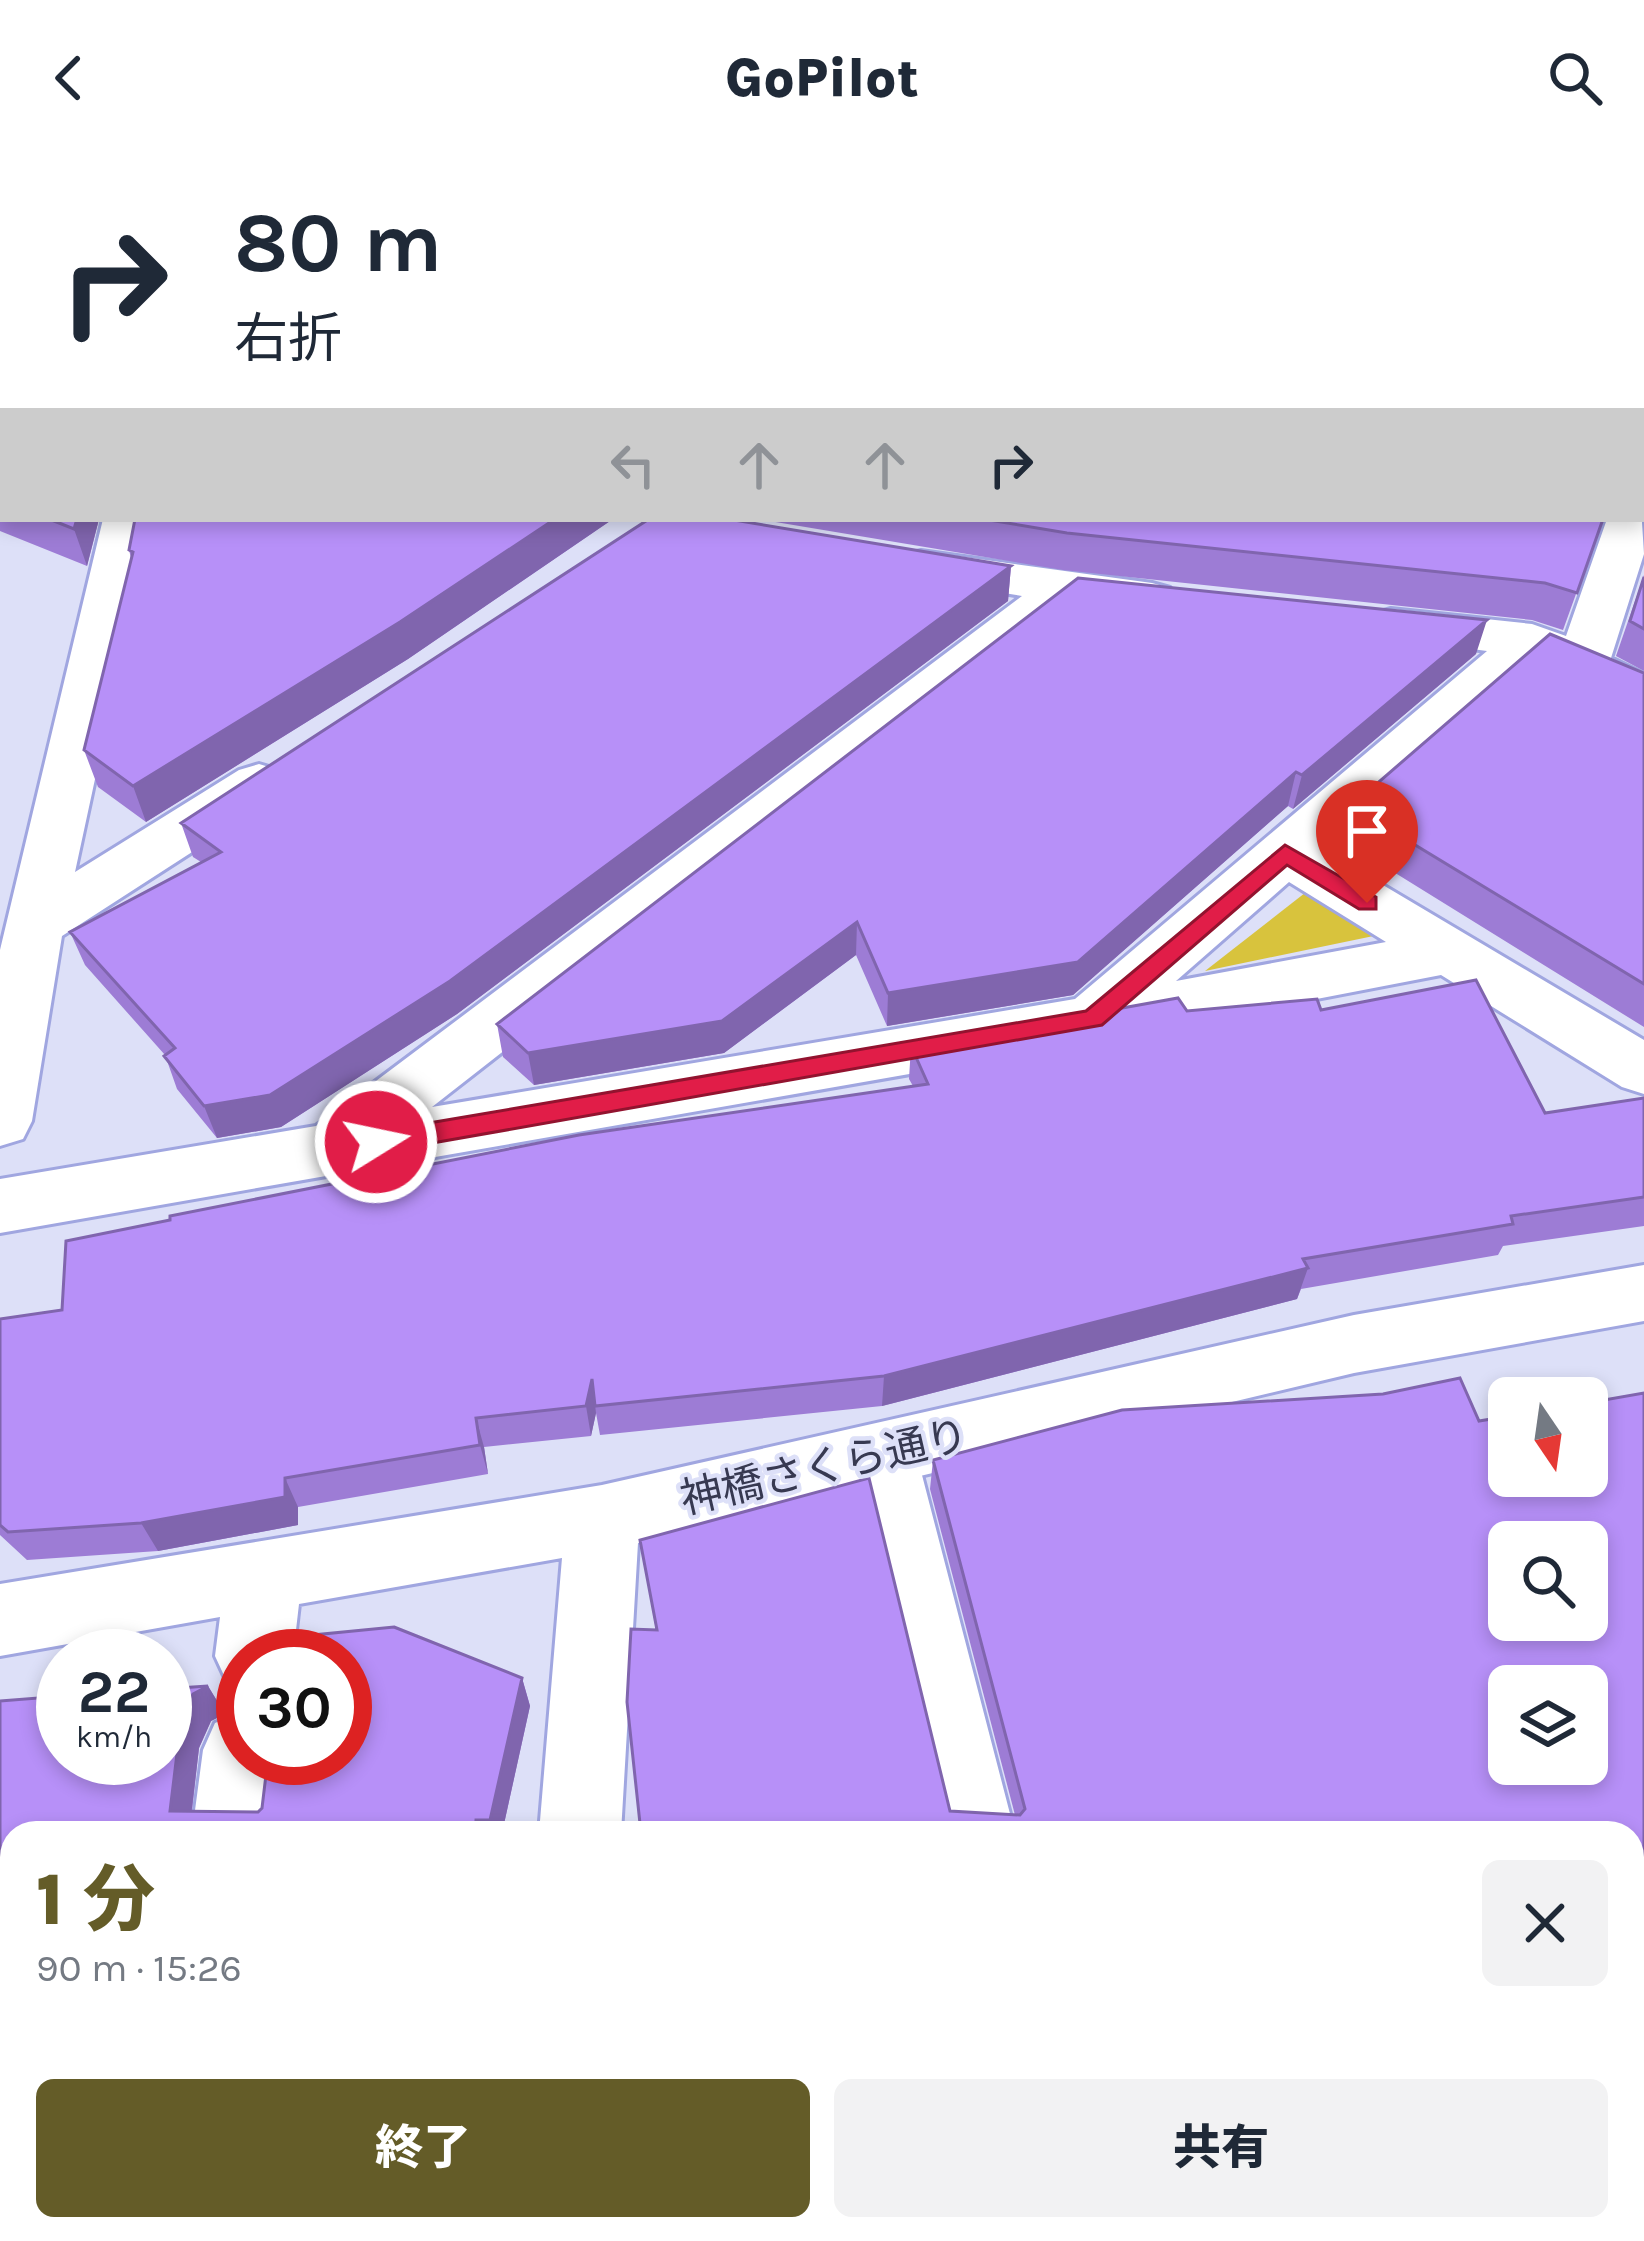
<!DOCTYPE html>
<html lang="ja">
<head>
<meta charset="utf-8">
<style>
	body { margin:0; font-family:Karla,"Noto Sans JP",sans-serif; background:#f2f2f3; color:#1f2937; height:100vh; display:flex; flex-direction:column; font-size:45px; white-space:nowrap }
	* { box-sizing:border-box; margin:0 }
	p { font-size:39px; color:#747a83 }
	.icon { flex:none; width:66px; height:66px; fill:none; stroke:currentColor; stroke-width:2; stroke-linecap:round; stroke-linejoin:round }
	.map { position:relative; flex:1; overflow:hidden }
	.details { position:absolute; left:0px; top:1665px; width:1644px; height:420px; display:flex; flex-direction:column; background:#fff; border-radius:36px 36px 0 0; box-shadow:0 6px 18px #0003 }
	.details>* { flex:none }
	.hud { position:absolute; left:0px; top:0px; width:1644px; height:366px; box-shadow:0 6px 18px #0003; background:#fff; color:#1f2937; overflow:hidden }
	.needle { width:78px; rotate:167deg }
	.controls { position:absolute; left:1488px; top:1221px; display:grid; gap:24px }
	.controls a { display:grid; place-items:center; width:120px; height:120px; border-radius:18px; background:#fff; box-shadow:0 6px 18px #0003; font-size:60px }
	.speed { position:absolute; left:36px; top:1473px; display:flex; gap:24px; font-size:60px; font-weight:700; text-align:center }
	.speed>* { display:grid; place-content:center; width:156px; height:156px; border-radius:50%; background:#fff; box-shadow:0 6px 18px #0003; line-height:1 }
	.speed small { font-size:30px; font-weight:400 }
	.speed .limit { border:18px solid #d22; background:#fff; color:#111 }
	.pin { position:absolute; display:grid; place-items:center; width:102px; height:102px; color:#fff; margin:-123px -51px; border-radius:50% 50% 50% 0; rotate:-45deg; box-shadow:0 0 12px #0007 }
	.pin .icon { rotate:45deg }
	.me { position:absolute; width:132px; margin:-66px; rotate:80deg; stroke-linejoin:round; filter:drop-shadow(0 0 9px #0008) }
	.turn { display:flex; align-items:center; gap:42px; height:252px; padding:0 36px; font-size:54px }
	.turn .icon { width:156px; height:156px; stroke-width:2.5 }
	.turn b { display:block; font-size:84px; line-height:102px }
	.lanes { display:flex; align-items:center; height:114px; padding:0 36px; background:#0003; justify-content:center; gap:60px; direction:ltr }
	.lanes .off { opacity:.35 }
	.round { display:grid; place-items:center; flex:none; width:126px; height:126px; border-radius:18px; background:#f2f2f3 }
	.head { display:flex; align-items:center; justify-content:space-between; height:204px; padding:0 36px }
	h1 { font-size:72px; font-weight:800; line-height:90px; color:#645c28 }
	.primary-button { display:flex; gap:24px; margin-top:auto; padding:24px 36px }
	.primary-button a { flex:1; height:138px; border-radius:18px; background:#645c28; color:#fff; font-size:48px; font-weight:800; line-height:138px; text-align:center }
	.primary-button a+a { background:#f2f2f3; color:#1f2937 }
	header { display:flex; justify-content:space-between; align-items:center; height:156px; padding:0 36px; background:#fff; font-size:54px; font-weight:800 }
	.map>svg:first-child { display:block }
</style>
</head>
<body>
<header><svg class="icon" aria-label="back" viewBox="0 0 24 24"><path d="M15 5l-7 7 7 7"/></svg>GoPilot<svg class="icon" aria-label="search" viewBox="0 0 24 24"><circle cx="10" cy="10" r="6"/><path d="M15 15l6 6"/></svg></header>
<div class="map">
<svg width="1644" height="2085" viewBox="0 0 1644 2085">
	<rect width="100%" height="100%" fill="#dde0f8"/>
	<path fill="#d8c33d" d="M1310 733 1388 777 1205 815Z"/>
	<g fill="none" stroke-linecap="round" stroke-linejoin="round">
		<g stroke="#a0a6e0" stroke-width="6">
			<path id="service" d="M888 1271 908 1279 916 1296 1015 1677H951L860 1296 868 1279Z
				M512 2073H584V2085H512Z"/>
		</g>
		<g stroke="#a0a6e0" stroke-width="6">
			<path id="minor" d="M1641 262 1644 263V292L1641 291Z
				M1641 351 1644 398 1611 502 1644 518V556L1537 507 1324 694 1644 884V938L1622 931 1441 819 1093 886 0 1077V1023L316 970 1022 440 903 421 896 410 903 399 921 395 1152 427 1170 432 1177 443 1170 454 1152 459 1076 448 432 951 1075 843 1487 495 1373 480 1365 469 1373 458 1391 453 1532 468 1566 480 1607 363H1641ZM1289 726 1386 786 1176 825Z
				M103 363H151L75 716 239 614 259 608 279 614 287 627 279 640 62 780 32 965 23 983 0 990V794Z
				M1644 1109V1165L1354 1217 638 1387 621 1677H539L562 1402 299 1448 293 1500H243V1532L227 1526 215 1500 220 1461 0 1500V1428L602 1329 1354 1159Z
				M243 1555V1602H282L274 1677H192L203 1594 215 1567Z
				M138 2073H230L229 2085H137Z"/>
		</g>
		<use href="#service" fill="#fff" fill-rule="evenodd"/>
		<use href="#minor" fill="#fff" fill-rule="evenodd"/>
	</g>
	<path fill="#9d7cd5" d="M0 0H1644V253L1641 251V3H3V363H99L87 410 0 375Z
		M135 363H613L408 503 146 666 98 631 84 594 131 402 129 394Z
		M758 363H1603L1563 474 1532 464 1063 414Z
		M1011 410 1008 445 457 858 281 971 217 982 177 933 165 899 85 809 70 776 201 706 193 701 181 667Z
		M1644 419V515L1616 500Z
		M1476 498 1293 653 1288 650 1073 839 887 870 856 799 724 897 534 929 503 901 497 868Z
		M1644 517V871L1342 684 1351 650Z
		M1321 854 1545 957 1644 942V1070L1503 1090 1498 1099 1301 1133 1297 1143 882 1250 600 1279 596 1257 591 1280 484 1291 488 1318 298 1351V1369L158 1395 27 1404 0 1379V1163L62 1154 913 930 909 923 911 890 1187 855Z
		M1644 1237V1915L1632 1917V1677H641L656 1474 640 1384 950 1655 1015 1659 930 1333 933 1304 1479 1265Z
		M394 1471 522 1522 530 1550 502 1677H12V2073H136L135 2075 508 2073 511 2075 518 2085H141L133 2080 130 2085H0V1545L63 1540V1602H165V1533L208 1530 225 1558 211 1565 199 1592 192 1655 258 1656 262 1652 268 1602H345V1500H300L303 1480Z
		M243 1527V1590L231 1571Z"/>
	<path fill="#8065ae" d="M77 363H99L87 410 74 373Z
		M555 363H613L408 503 146 666 133 630Z
		M1011 410 1008 445 457 858 281 971 217 982 204 950Z
		M1487 464 1476 498 1293 653 1302 619Z
		M1296 616 1288 650 1073 839 887 870 888 837Z
		M857 766 856 799 724 897 534 929 528 897Z
		M1308 1112 1297 1143 882 1250 884 1220Z
		M592 1223 596 1257 591 1280 586 1250Z
		M476 1262 484 1291 488 1318 480 1289Z
		M285 1322 298 1351V1369L158 1395 141 1367Z
		M522 1522 530 1550 502 1677H495L490 1664Z
		M208 1530 225 1558 211 1565 199 1592 189 1677 170 1655 181 1565 193 1538Z
		M1644 1902V1915L1632 1917V1905Z
		M107 2073H136L134 2077 126 2075 133 2080 130 2085H105Z"/>
	<path fill="#b790f8" stroke="#8065ae" stroke-width="3" fill-rule="evenodd" d="M0 0H1644V209L1641 208V3H3V345L0 344Z
		M49 363H77L74 373Z
		M135 363H555L400 466 133 630 84 594 133 396 129 394Z
		M649 363H728L1011 410 450 825 270 939 204 950 164 900 175 892 70 776 221 696 181 667Z
		M983 363H1603L1577 437 1545 427 1067 377Z
		M1644 421V473L1630 465Z
		M1078 422 1487 464 1302 619 1296 616 1078 806 888 837 857 766 722 865 528 897 497 868Z
		M1550 478 1644 517V828L1351 650Z
		M1476 824 1545 957 1644 942V1041L1511 1060 1513 1068 1303 1103 1308 1112 884 1220 595 1250 592 1223 586 1250 476 1262 480 1289 285 1322V1341L141 1367 8 1376 0 1369V1163L62 1154 66 1085 170 1064V1060L579 979 928 928 911 890 1178 842 1187 855 1317 843 1321 854Z
		M1460 1222 1479 1265 1509 1260V1320H1587V1247L1644 1237V1902L1632 1905V1677H641L627 1546 631 1473 657 1474 640 1384 869 1322 950 1655 1020 1659 1025 1653 933 1304 1122 1254 1383 1238ZM1509 1386H1587V1464H1509ZM1509 1530H1587V1608H1509Z
		M394 1471 522 1522 490 1664H476L475 1677H12V2073H107L105 2085H0V1545L63 1540V1602H165V1533L208 1530 193 1538 181 1565 170 1655 258 1656 262 1652 268 1602H345V1500H300L303 1480Z
		M243 1527V1571H231V1528Z
		M210 2073H498L511 2075V2085H163L126 2075H209Z
		M763 2073H1142L1243 2076 1245 2073H1578L1583 2085H765Z"/>
	<path fill="#e11d48" stroke="#92132f" stroke-width="3" d="M1285 689 1376 741V753H1359L1287 709 1102 869 376 997 363 986 376 976 1086 855Z"/>
	<g text-anchor="middle" stroke-width="9" stroke-linejoin="round" paint-order="stroke">
		<g font-size="42" fill="#373951" stroke="#dde0f8">
			<text transform="translate(824 1310) rotate(-13)" y="15">神橋さくら通り</text>
		</g>
	</g>
</svg>
<div class="controls">
<a><svg class="needle" viewBox="-14 -14 28 28"><path d="M0-13l5 13h-10z" fill="#e53935"/><path d="M0 13l5-13h-10z" fill="#747a83"/></svg></a>
<a><svg class="icon" aria-label="search" viewBox="0 0 24 24"><circle cx="10" cy="10" r="6"/><path d="M15 15l6 6"/></svg></a>
<a><svg class="icon" aria-label="layers" viewBox="0 0 24 24"><path d="M12 4l9 5-9 5-9-5zM3 14l9 5 9-5"/></svg></a>
</div>
<div class="speed"><div>22<small>km/h</small></div><div class="limit">30</div></div>
<div class="pin" style="left:1367px;top:747px;background:#d93025"><svg class="icon" aria-label="arrive" viewBox="0 0 24 24"><path d="M6 21V4h12l-3 4 3 4H6"/></svg></div>
<svg class="me" style="left:376px;top:986px" viewBox="-20 -20 40 40"><circle r="17" fill="#e11d48" stroke="#fff" stroke-width="3"/><path d="M0-11L8 9 0 5-8 9z" fill="#fff"/></svg>
<div class="hud">
<div class="turn"><svg class="icon" aria-label="right" viewBox="0 0 24 24"><path d="M7 20v-9h11M14 6l5 5-5 5"/></svg><div><b>80 m</b>右折</div></div>
<div class="lanes"><svg class="icon off" aria-label="left" viewBox="0 0 24 24"><path d="M17 20v-9H6M10 6l-5 5 5 5"/></svg><svg class="icon off" aria-label="ahead" viewBox="0 0 24 24"><path d="M12 20V5M6 11l6-6 6 6"/></svg><svg class="icon off" aria-label="ahead" viewBox="0 0 24 24"><path d="M12 20V5M6 11l6-6 6 6"/></svg><svg class="icon" aria-label="right" viewBox="0 0 24 24"><path d="M7 20v-9h11M14 6l5 5-5 5"/></svg></div>
</div>
<section class="details">
<div class="head"><div><h1>1 分</h1><p>90 m · 15:26</p></div><a class="round"><svg class="icon" aria-label="close" viewBox="0 0 24 24"><path d="M6 6l12 12M18 6L6 18"/></svg></a></div>
<div class="primary-button"><a>終了</a><a>共有</a></div>
</section>
</div>
</body>
</html>
